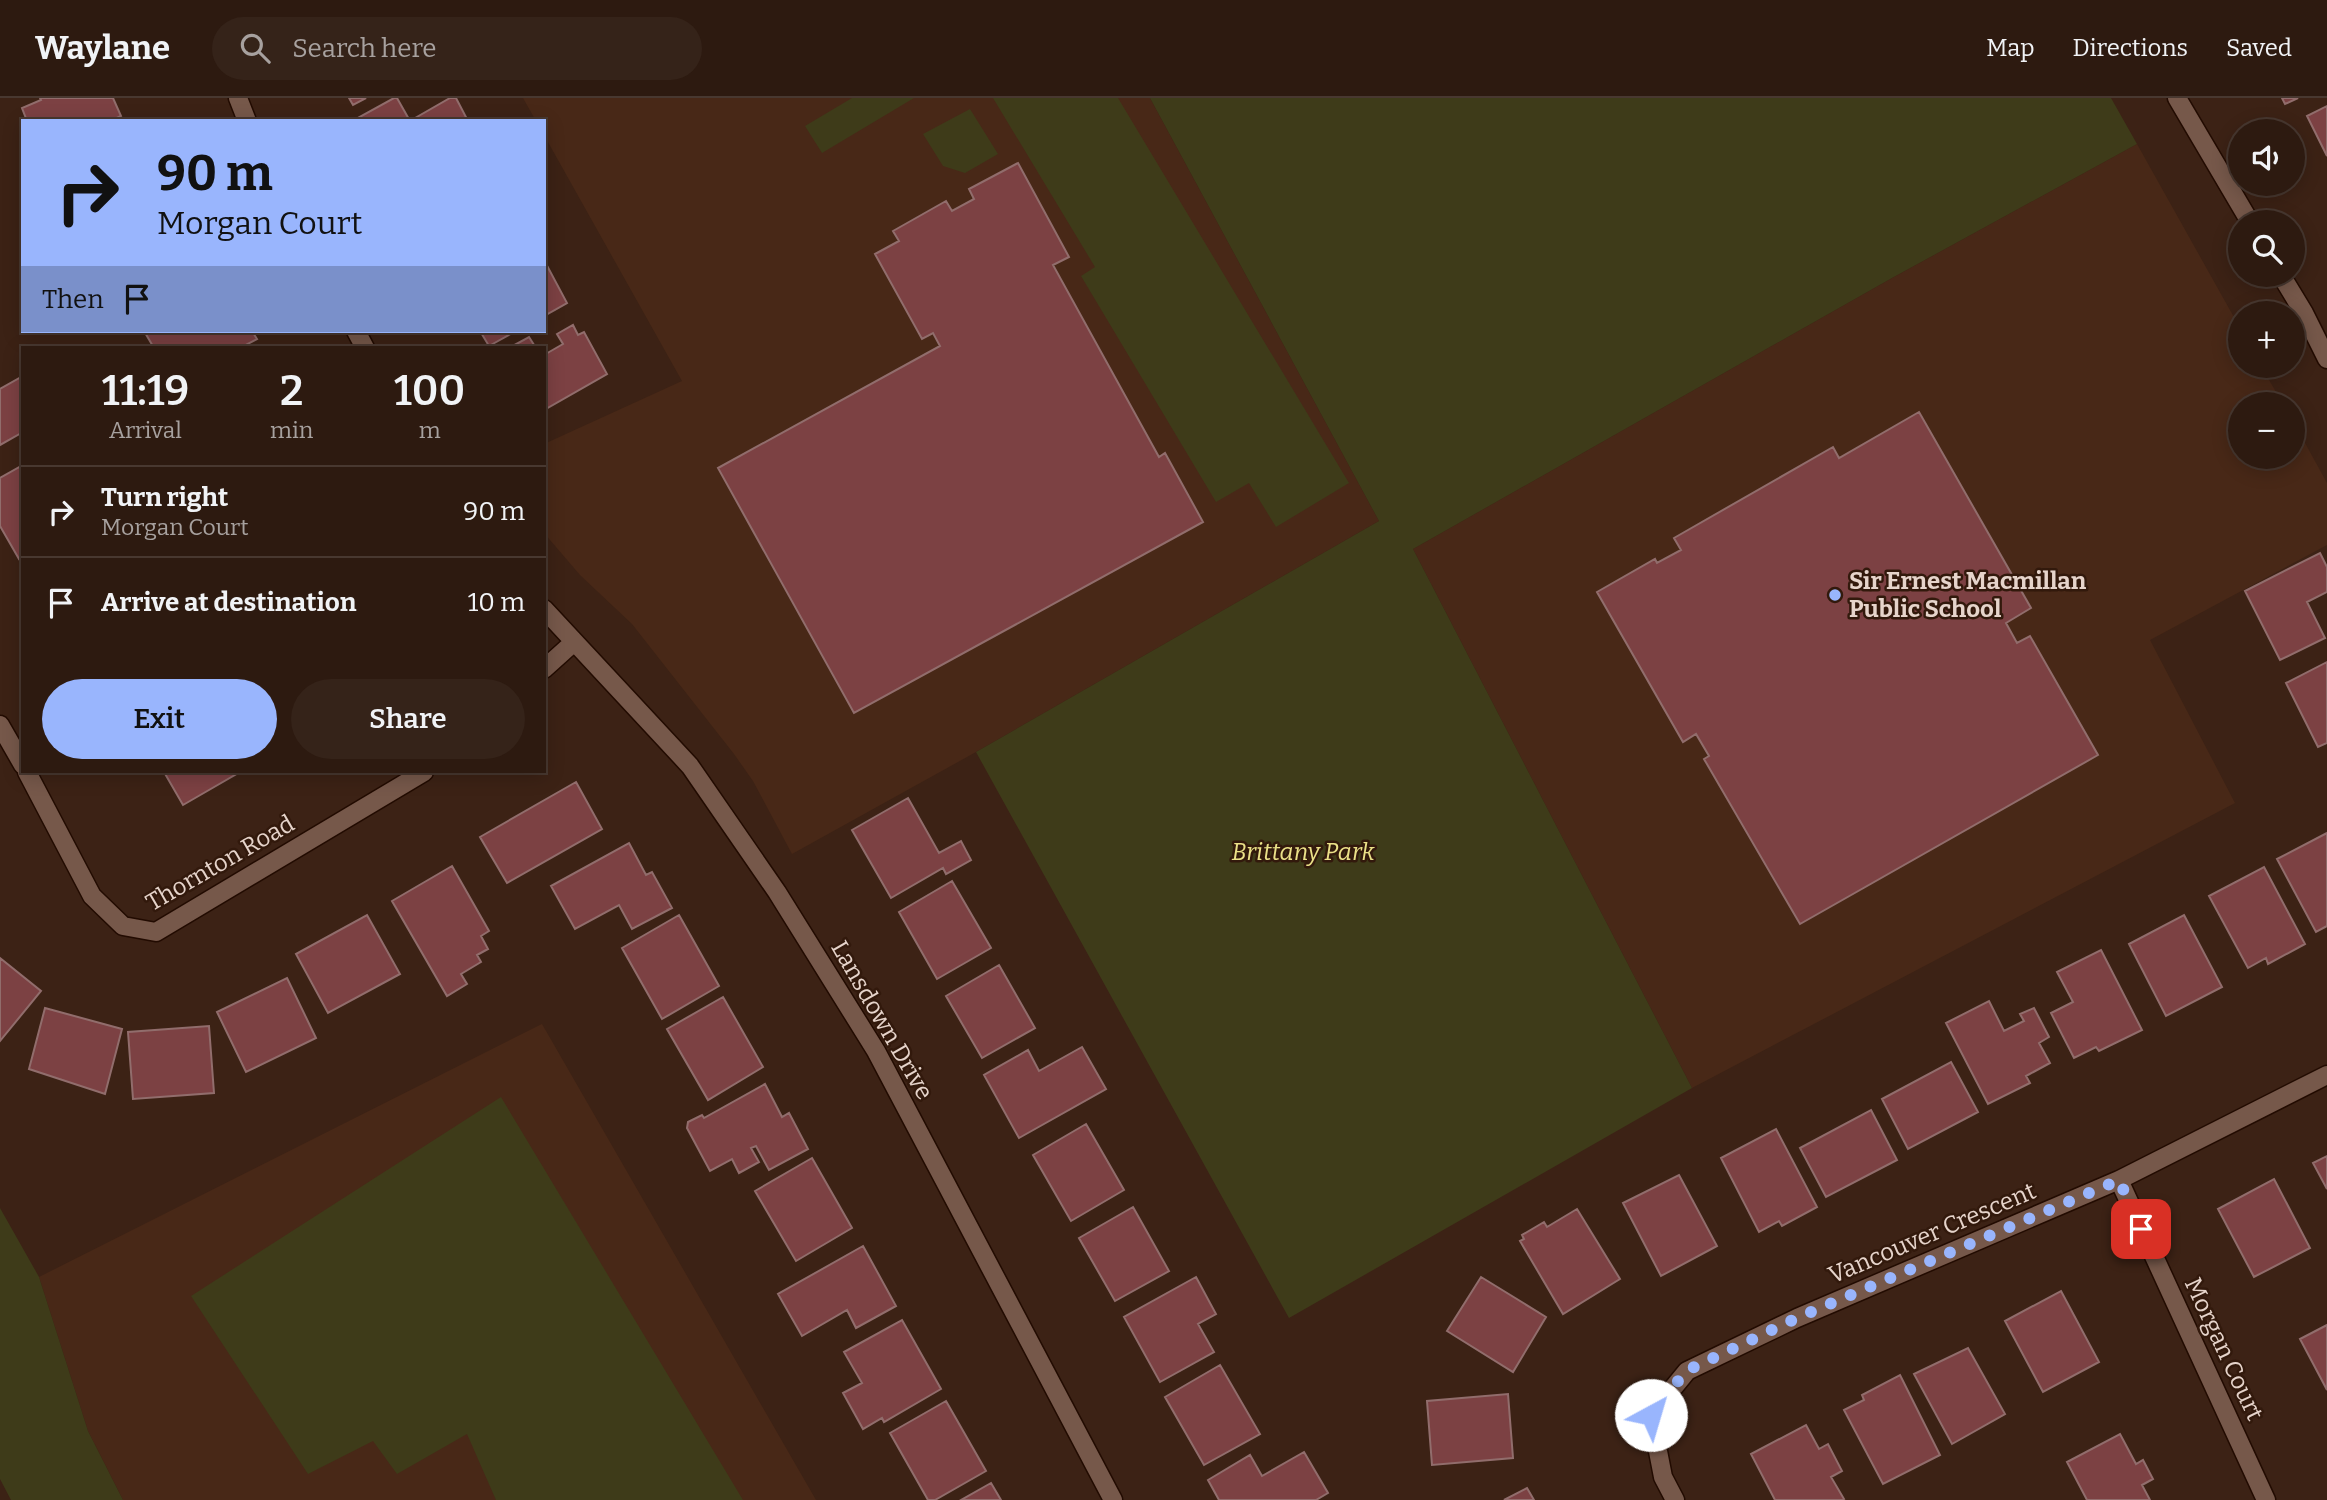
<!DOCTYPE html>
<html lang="en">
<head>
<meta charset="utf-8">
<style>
	body { margin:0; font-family:Bitter,serif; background:#352319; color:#f1f3f6; height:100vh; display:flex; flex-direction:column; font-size:26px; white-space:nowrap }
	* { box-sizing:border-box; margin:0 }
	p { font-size:23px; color:#a7a19f }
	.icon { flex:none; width:38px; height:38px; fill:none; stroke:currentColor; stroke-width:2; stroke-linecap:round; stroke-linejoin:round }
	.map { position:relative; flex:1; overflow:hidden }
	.side { position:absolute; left:21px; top:248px; width:525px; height:427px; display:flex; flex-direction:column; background:#2d1a10; border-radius:0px; box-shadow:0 4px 18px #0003,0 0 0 2px #483830 }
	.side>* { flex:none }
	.hud { position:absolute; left:21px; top:21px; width:525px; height:214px; border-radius:0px; box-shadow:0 4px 18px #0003,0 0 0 2px #483830; background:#99b5fd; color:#111; overflow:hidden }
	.fabs { position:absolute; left:2228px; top:21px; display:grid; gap:14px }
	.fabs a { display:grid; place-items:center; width:77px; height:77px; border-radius:50%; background:#2d1a10; box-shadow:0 4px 18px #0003,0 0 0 2px #483830; font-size:35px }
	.pin { position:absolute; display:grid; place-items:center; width:60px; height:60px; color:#fff; margin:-30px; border-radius:14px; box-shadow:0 4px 10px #0006 }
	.me { position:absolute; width:77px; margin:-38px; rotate:39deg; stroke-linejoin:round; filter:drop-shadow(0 0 5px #0008) }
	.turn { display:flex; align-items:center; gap:24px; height:147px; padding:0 21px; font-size:32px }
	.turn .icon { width:91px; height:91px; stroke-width:2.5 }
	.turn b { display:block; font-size:49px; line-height:60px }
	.then { display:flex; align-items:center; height:66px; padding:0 21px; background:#0003; gap:14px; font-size:26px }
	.eta { display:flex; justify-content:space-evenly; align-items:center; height:119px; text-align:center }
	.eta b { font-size:42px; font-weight:600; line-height:49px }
	.button { display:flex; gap:14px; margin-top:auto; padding:14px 21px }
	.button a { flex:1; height:80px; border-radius:42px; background:#99b5fd; color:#111; font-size:28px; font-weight:600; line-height:80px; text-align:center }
	.button a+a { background:#352319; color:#f1f3f6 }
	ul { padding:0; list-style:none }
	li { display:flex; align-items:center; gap:21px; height:91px; padding:0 21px; border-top:2px solid #483830 }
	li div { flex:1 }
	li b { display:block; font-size:26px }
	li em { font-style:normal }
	header { display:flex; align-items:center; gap:42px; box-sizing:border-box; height:98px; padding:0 35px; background:#2d1a10; border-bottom:2px solid #483830 }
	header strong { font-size:33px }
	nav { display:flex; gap:38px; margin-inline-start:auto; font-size:24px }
	.search { width:490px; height:63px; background:#352319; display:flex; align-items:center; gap:18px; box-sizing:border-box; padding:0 24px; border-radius:38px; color:#a7a19f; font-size:26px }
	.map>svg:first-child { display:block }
</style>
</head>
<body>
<header>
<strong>Waylane</strong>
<div class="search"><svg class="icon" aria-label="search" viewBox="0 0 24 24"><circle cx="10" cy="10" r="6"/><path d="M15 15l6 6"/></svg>Search here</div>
<nav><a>Map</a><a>Directions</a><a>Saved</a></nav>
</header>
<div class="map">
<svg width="2327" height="1402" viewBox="0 0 2327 1402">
	<rect width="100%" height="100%" fill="#3c2215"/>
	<path fill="#482817" d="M523 0H1150L1379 423 976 654 792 756 753 683 734 656 632 526 580 477 544 435V346L682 283 544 37V23H536Z
		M2137 46 2240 230V268H2261L2283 306H2240V359H2292L2293 323 2327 385V447L2150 542 2235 705 1692 990 1413 451 1892 180Z
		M542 926 816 1402H123L88 1333 39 1179Z"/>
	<path fill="#3e3b19" d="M852 0H914L822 55 805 28Z
		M993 0H1118L1349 385 1276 429 1249 385 1216 404 1081 178 1095 169Z
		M1150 0H2111L2137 46 1892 180 1413 451 1692 990 1289 1220 976 654 1379 423Z
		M970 11 998 56 965 75 943 68 923 36Z
		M501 999 743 1402H496L467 1336 397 1376 373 1343 308 1376 191 1198Z
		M0 1110 39 1179 88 1333 123 1402H11L0 1381Z"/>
	<path fill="#7c4143" stroke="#916d6c" stroke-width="2" d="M40 0H113L121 18 110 23H27L22 10 41 2Z
		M349 0H366L353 7Z
		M394 0H397L410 23 354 22Z
		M450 0H456L468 23H410Z
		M2282 0H2298L2285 6Z
		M2327 8V58L2307 18Z
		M1018 65 1069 159 1053 167 1159 359 1165 355 1203 424 854 615 718 370 940 248 933 235 922 241 875 156 899 143 893 133 946 103 952 113 974 101 969 91Z
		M544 162 567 205 544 218Z
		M573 227 578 237 584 234 607 276 544 312V257L563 246 557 236Z
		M144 233H252L257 241 240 250H154Z
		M480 233H516L489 248Z
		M529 239 536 250H509Z
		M23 278V334L0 347V291Z
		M1919 314 2031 510 2006 525 2017 545 2030 538 2098 657 1800 826 1704 661 1709 658 1696 636 1683 644 1597 494 1655 461 1657 465 1681 452 1674 440 1833 349 1839 360Z
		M23 367V458L19 461 0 428V380Z
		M2320 455 2327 469V494L2307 504 2325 540 2280 562 2245 493Z
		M2327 564V645L2318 649 2286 585Z
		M164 674H240L183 707Z
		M576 684 602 731 507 785 480 739Z
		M908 700 939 755 961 743 971 762 946 776 943 770 891 800 852 732Z
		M2327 735V828L2316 834 2277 761Z
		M629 745 646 777 652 774 672 810 632 831 619 807 575 831 551 788Z
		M452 768 489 833 481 838 488 851 477 857 481 864 461 876 467 886 447 898 392 803Z
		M2264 769 2305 846 2268 866 2266 860 2248 870 2209 798Z
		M952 783 991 850 937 881 899 814Z
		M367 817 400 876 328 915 296 856Z
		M679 817 719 888 662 921 622 850Z
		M2184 817 2222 889 2166 918 2129 846Z
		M2101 852 2142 932 2099 953 2096 949 2074 960 2051 915 2073 904 2057 874Z
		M0 860 41 893 0 943Z
		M999 867 1035 930 982 960 946 898Z
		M287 880 316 940 246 974 217 914Z
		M723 899 763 969 708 1002 667 931Z
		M1989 903 2004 933 2024 923 2020 916 2034 910 2049 939 2039 945 2050 965 2026 978 2030 985 1988 1006 1946 925Z
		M45 910 122 931 105 996 29 971Z
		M209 928 214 995 133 1001 128 934Z
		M1082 949 1106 991 1019 1040 984 977 1028 952 1039 973Z
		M1951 964 1978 1014 1908 1051 1882 1001Z
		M765 986 782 1019 789 1015 808 1051 769 1072 756 1048 751 1050 759 1064 739 1075 732 1061 710 1073 687 1030 688 1024 702 1017 704 1020Z
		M1871 1012 1897 1062 1826 1099 1800 1050Z
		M1086 1026 1124 1092 1071 1123 1033 1057Z
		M1776 1031 1817 1109 1782 1128 1779 1123 1759 1134 1721 1060Z
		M2327 1058V1091L2313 1065Z
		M812 1060 852 1130 796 1163 755 1093Z
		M1679 1077 1717 1148 1661 1178 1623 1105Z
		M2274 1081 2310 1150 2254 1179 2218 1111Z
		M1133 1109 1169 1173 1115 1203 1079 1140Z
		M1577 1111 1620 1181 1563 1216 1520 1143 1524 1141 1522 1137 1544 1124 1547 1129Z
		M863 1148 896 1208 856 1230 847 1212 802 1238 778 1196Z
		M1196 1179 1216 1216 1198 1226 1214 1254 1160 1284 1124 1219Z
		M1481 1179 1546 1219 1513 1274 1447 1233Z
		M2061 1193 2099 1264 2043 1294 2005 1223Z
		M902 1222 941 1291 884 1324 882 1320 863 1331 843 1295 862 1285 844 1254Z
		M2327 1227V1292L2300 1241Z
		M1968 1250 2005 1316 1952 1346 1914 1276Z
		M1220 1267 1260 1336 1204 1367 1165 1299Z
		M1900 1277 1940 1357 1883 1386 1844 1312 1864 1302 1862 1297Z
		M1508 1296 1513 1360 1432 1367 1427 1303Z
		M946 1303 986 1373 935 1402H928L890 1335Z
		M1806 1327 1819 1351 1828 1346 1842 1373 1831 1379 1844 1401 1842 1402H1775L1751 1356Z
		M2120 1336 2136 1366 2143 1362 2153 1381 2142 1387 2150 1402H2087L2067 1364Z
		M1304 1354 1328 1395 1316 1402H1219L1208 1382 1250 1357 1262 1378Z
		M991 1385 1001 1402H961Z
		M1527 1390 1534 1402H1504Z"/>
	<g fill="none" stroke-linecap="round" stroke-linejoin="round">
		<g stroke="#220b01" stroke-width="21">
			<path id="minor" d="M238 0 247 23
				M356 233 365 250
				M544 511 690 668 777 794 876 953 1113 1402
				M544 571 574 544
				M0 627 23 667
				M27 674 92 798 123 828 156 834 424 674
				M2119 1082 2266 1402
				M1675 1402 1663 1379 1651 1317 1687 1273 1797 1220 2119 1082 2327 977"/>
		</g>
		<g stroke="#220b01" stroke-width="21">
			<path id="tertiary" d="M2177 0 2250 124
				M2281 177 2304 215 2327 261"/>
		</g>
		<use href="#minor" stroke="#76584a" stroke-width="18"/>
		<use href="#tertiary" stroke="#76584a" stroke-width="18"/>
	</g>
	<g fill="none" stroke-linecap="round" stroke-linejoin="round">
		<path stroke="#99b5fd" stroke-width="12" stroke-dasharray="0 21.6" d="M1651 1317 1686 1273 1797 1220 2119 1082 2141 1131"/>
	</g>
	<circle fill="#99b5fd" stroke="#32190c" stroke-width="2.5" cx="1835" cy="497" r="7"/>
	<g text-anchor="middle" stroke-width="5" stroke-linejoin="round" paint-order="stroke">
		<g font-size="24" font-weight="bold" fill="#e6d4cb" stroke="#32190c" text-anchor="start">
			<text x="1849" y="491">Sir Ernest Macmillan<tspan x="1849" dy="28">Public School</tspan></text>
		</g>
		<g font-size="24" font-style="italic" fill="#ebe188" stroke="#32190c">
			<text x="1303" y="762">Brittany Park</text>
		</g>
		<g font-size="24" fill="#e6d4cb" stroke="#32190c">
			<text transform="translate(220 765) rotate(-30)" y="8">Thornton Road</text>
			<text transform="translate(882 922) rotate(60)" y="8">Lansdown Drive</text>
			<text transform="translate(1932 1135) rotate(-23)" y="8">Vancouver Crescent</text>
			<text transform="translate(2224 1251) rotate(65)" y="8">Morgan Court</text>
		</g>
	</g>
</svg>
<div class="fabs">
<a><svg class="icon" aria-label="sound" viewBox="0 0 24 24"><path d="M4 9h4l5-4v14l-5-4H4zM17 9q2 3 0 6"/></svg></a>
<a><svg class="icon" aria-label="search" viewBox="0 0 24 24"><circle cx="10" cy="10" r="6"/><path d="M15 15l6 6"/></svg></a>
<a>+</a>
<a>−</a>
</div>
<div class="pin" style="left:2141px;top:1131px;background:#d93025"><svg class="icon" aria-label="arrive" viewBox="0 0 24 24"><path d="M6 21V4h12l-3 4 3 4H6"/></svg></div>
<svg class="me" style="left:1651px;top:1317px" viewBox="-20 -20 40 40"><circle r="19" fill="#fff"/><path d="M0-13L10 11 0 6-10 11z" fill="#99b5fd"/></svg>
<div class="hud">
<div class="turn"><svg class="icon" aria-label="right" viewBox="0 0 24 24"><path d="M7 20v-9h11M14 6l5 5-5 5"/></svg><div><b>90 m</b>Morgan Court</div></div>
<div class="then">Then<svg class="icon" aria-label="arrive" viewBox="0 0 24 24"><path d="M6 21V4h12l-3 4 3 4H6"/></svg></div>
</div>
<section class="side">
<div class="eta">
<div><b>11:19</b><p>Arrival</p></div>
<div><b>2</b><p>min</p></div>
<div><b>100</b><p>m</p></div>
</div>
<ul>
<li><svg class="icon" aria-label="right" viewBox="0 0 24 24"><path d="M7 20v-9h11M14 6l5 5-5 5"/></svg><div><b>Turn right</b><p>Morgan Court</p></div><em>90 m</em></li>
<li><svg class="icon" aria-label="arrive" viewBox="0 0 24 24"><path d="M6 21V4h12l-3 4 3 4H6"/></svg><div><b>Arrive at destination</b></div><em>10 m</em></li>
</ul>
<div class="button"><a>Exit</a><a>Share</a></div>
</section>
</div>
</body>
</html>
